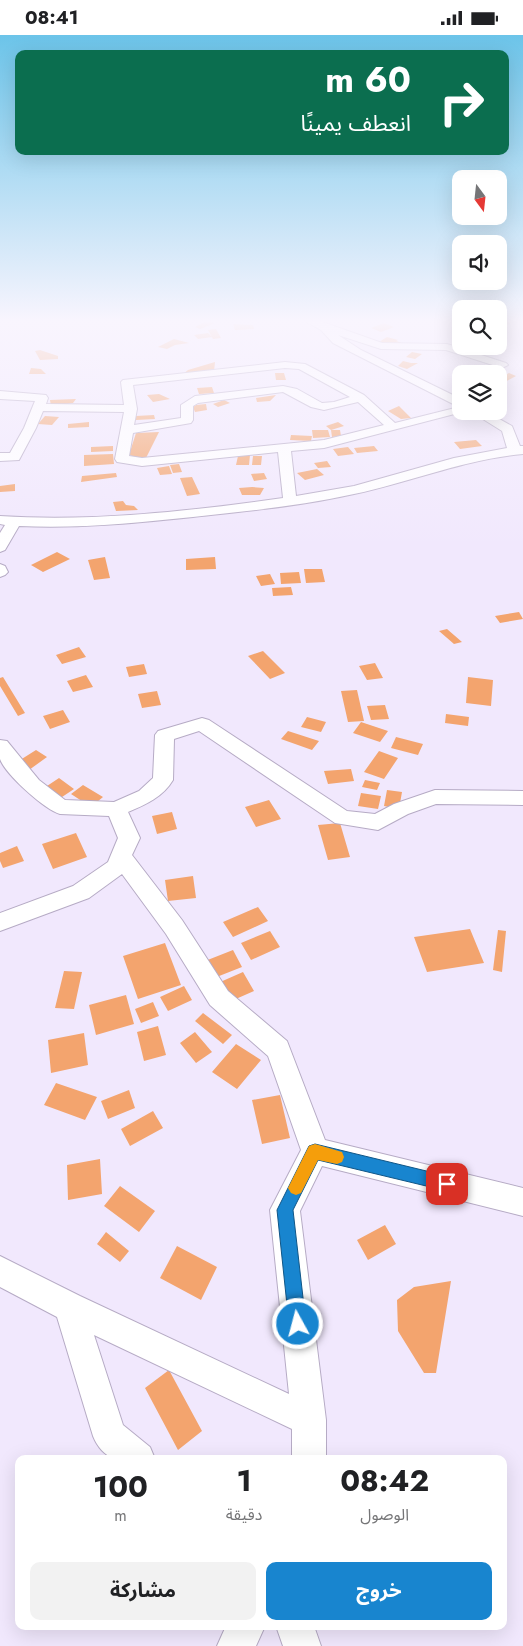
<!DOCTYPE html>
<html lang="ar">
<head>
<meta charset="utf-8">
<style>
	body { margin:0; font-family:Jost,"Noto Sans Arabic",sans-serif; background:#f2f2f2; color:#202124; direction:rtl; height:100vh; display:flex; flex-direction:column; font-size:19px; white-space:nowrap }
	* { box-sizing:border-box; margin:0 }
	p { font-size:16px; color:#757577 }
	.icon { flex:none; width:28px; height:28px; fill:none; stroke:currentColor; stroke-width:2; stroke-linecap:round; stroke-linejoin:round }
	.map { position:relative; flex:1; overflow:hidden; direction:ltr }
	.panel { position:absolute; left:15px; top:1420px; width:492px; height:175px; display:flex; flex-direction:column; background:#fff; border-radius:10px; box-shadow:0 5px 20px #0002; direction:rtl }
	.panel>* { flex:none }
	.banner { position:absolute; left:15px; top:15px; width:494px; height:105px; border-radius:10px; box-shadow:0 5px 20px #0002; direction:rtl; background:#0b6e4f; color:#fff; overflow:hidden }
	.needle { width:32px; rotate:165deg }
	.controls { position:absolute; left:452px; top:135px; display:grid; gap:10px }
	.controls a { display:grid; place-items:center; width:55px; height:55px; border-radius:10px; background:#fff; box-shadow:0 5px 20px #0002; font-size:25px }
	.pin { position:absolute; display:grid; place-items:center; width:42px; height:42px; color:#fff; margin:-21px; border-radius:10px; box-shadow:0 2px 8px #0006 }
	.me { position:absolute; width:55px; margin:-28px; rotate:353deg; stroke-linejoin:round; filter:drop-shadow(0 0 4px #0008) }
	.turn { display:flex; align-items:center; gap:18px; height:105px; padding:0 15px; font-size:22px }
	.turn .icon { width:65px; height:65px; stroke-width:2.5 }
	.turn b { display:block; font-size:35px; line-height:42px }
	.eta { display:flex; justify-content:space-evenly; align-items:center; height:85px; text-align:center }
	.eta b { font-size:30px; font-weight:700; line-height:35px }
	.action { display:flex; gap:10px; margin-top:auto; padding:10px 15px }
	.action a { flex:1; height:58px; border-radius:10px; background:#1885cf; color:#fff; font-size:20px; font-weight:700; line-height:58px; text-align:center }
	.action a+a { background:#f2f2f2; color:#202124 }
	.status { display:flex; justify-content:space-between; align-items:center; height:35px; padding:0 25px; background:#fff; direction:ltr }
	.status svg { height:14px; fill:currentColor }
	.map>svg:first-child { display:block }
</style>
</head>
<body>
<div class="status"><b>08:41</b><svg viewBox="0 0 49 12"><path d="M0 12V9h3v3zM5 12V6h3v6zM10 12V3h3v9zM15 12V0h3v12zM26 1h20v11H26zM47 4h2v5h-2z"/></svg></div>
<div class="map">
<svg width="523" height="1611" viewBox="0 0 523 1611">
	<rect width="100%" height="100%" fill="#f1e8fd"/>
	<path fill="#f3a46e" d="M208 285 215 288 200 294 195 292Z
		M499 285H504L512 288 500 292Z
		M384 288 394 292 381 297 371 293Z
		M233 289 253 290 254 294 235 295Z
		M216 294 221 303 213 304 208 295Z
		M208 298 212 302 198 304 194 300Z
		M387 302 398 305 396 306 402 308 390 310 379 307Z
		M174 304 189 308 175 310 167 314 158 312Z
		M40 315 58 321V324L40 325 35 316Z
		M412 317 422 319 415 324 406 322Z
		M403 326 411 328H418L407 334 398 331Z
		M215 327 214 337 182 340 188 335Z
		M31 333 41 334 46 339H29Z
		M275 338H284L286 345H276Z
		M509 338 516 341 499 350V344Z
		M212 352 214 358 199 359 197 353Z
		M159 359 170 364 153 367 147 360Z
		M276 360 270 366 257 367 256 363Z
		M76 364 73 368 66 369 65 371H51L50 365Z
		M224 365 230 368 218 372 213 369Z
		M206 369 207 375 195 377 193 372 196 370Z
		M399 371 411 383 401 384 388 376Z
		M154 380 155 384 136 385V381Z
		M45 381 59 382 52 390 38 389Z
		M89 387V392L68 393V389Z
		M338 387 344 391 331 395 326 391Z
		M312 395H328L330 402 313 403Z
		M331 395H340L341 401 332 402Z
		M159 397 145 425 129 420 136 398Z
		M291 400 312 401 311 406 290 405Z
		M476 405 482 411 460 414 454 407Z
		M113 411V416L91 417V412Z
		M374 411 378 416 357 418 354 413Z
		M348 412 354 419 338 421 333 414Z
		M113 419 114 429 84 431V420Z
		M250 420 249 430H236L238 421Z
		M253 421H262L261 430H252Z
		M327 426 331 432 318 433 314 428Z
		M179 429 182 437 173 438 170 430Z
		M169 431 172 439 160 440 157 433Z
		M317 434 324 440 305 445 297 438Z
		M116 438 117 442 81 447 82 441Z
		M264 438 267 444 254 446 251 439Z
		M192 442 200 459 187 461 180 443Z
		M15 449V456L0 457V451Z
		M252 452 264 453 260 460H242L239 453Z
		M123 466 126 470 134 471 138 475 116 476 113 467Z
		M57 517 70 524 43 537 31 530Z
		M105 522 110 543 94 545 88 525Z
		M215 522 216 534 186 535V524Z
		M304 534H322L325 547 306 548Z
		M299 537 301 548 281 549 280 538Z
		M270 539 275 549 261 551 256 541Z
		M291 552 293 560 273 561 272 553Z
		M519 577 523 584 500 588 495 581Z
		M447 594 462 607 454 609 439 596Z
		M79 612 86 622 62 629 56 620Z
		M263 616 285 638 270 644 248 621Z
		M375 628 383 643 367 645 359 631Z
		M144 629 147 639 129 642 126 632Z
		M86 640 93 652 73 657 67 646Z
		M3 642 25 678 18 681 0 651V643Z
		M468 642 493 645 491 671 466 668Z
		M357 655 364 686 348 687 341 656Z
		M157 656 161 670 142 673 138 659Z
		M385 670 389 684 371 685 367 671Z
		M63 675 70 687 50 694 43 681Z
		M446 679 469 682 468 691 445 688Z
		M307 682 326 687 321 697 301 692Z
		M361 687 388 696 380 707 353 698Z
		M288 696 319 706 312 715 281 704Z
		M396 702 423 709 418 720 391 713Z
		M36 715 47 722 29 735 17 727Z
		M379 716 398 723 384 744 364 737Z
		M351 734 354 746 328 749 324 736Z
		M59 743 74 754 59 764 44 753Z
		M365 745 380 748 377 755 362 752Z
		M83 750 103 762 91 772 71 759Z
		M387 755 402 757 399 774 384 771Z
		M361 758 381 761 378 774 358 771Z
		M269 765 281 784 256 792 245 772Z
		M172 777 177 794 157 799 152 781Z
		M340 788 350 822 328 825 318 790Z
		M76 798 87 822 53 834 42 809Z
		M17 811 24 826 3 833 0 826V818Z
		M193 841 196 863 168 866 165 845Z
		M258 872 268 886 233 902 223 887Z
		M470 894 484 928 427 937 414 902Z
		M498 895 506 896 502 937 493 935Z
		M270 896 280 912 251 925 241 908Z
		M165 908 181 950 138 964 123 921Z
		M233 915 242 932 209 945 200 928Z
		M64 936 82 937 74 974 55 973Z
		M243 937 254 956 229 967 218 948Z
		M184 951 192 965 168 976 160 962Z
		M126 960 134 989 96 1000 89 970Z
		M153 967 159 981 141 988 135 974Z
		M203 978 232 1000 223 1009 195 986Z
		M158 991 166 1020 144 1026 137 997Z
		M195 997 212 1017 196 1028 180 1008Z
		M84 998 88 1030 51 1038 48 1005Z
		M236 1009 261 1025 237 1054 212 1037Z
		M56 1048 97 1062 85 1085 44 1070Z
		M129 1055 135 1073 108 1084 101 1066Z
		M280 1060 290 1103 262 1109 252 1065Z
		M153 1076 163 1093 130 1111 121 1094Z
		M100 1124 102 1159 68 1165 67 1130Z
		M120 1151 155 1176 139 1197 104 1171Z
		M385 1190 396 1209 368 1225 357 1205Z
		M106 1197 129 1216 120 1227 97 1209Z
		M177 1211 217 1232 201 1265 160 1243Z
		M451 1246 436 1338H424L398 1296 397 1265 414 1252Z
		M169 1335 202 1396 178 1415 145 1353Z"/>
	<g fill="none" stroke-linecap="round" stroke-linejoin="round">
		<g stroke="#b6abc5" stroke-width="2">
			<path id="minor" d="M303 285H317L382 308 447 309 506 328 508 330 502 333 446 315 381 314 338 300 361 315 461 364V376H466L324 413 291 416 296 461 354 451 454 423 507 413 502 396 470 376H485L512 391 520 411H523V419C465 424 411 447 354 459 301 471 247 476 193 482 135 488 77 494 19 491L5 515 0 517V498L5 490 0 489V481C94 487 190 476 283 463L278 417 142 431 117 427 115 424 124 377 43 376 36 393 19 425 0 426V418H10L24 393 35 366 0 364V356L46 360 48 363 46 369 124 370 121 347 123 345 285 327 305 329 364 360 395 388 459 372 333 308 321 295ZM285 333 299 334 350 362 334 367 322 368 297 354 283 351 195 361 181 370V383L134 390 137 374 133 350ZM283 357 311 372 324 375 358 367 384 390 324 405 142 423 129 421 133 398 191 388 193 385V371L198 368Z
				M0 529 5 531 8 537 5 540 0 542Z
				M202 683 209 685 347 776 375 779 394 769 435 755 523 756V770L436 769 408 779 378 795 335 788 199 696 174 704 173 745C163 762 145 770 128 777L140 803 132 820 182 885 228 956 287 1006 325 1105 523 1153V1181L322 1131 300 1176 326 1385V1424H292V1394L94 1300 123 1390 150 1412 155 1424C127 1424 106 1432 93 1401L57 1282 0 1252V1221L80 1261 289 1359 270 1175 301 1115 268 1021 210 970 166 899 122 839 89 863 0 896V878L73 851 108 827 118 803 109 781 60 779C45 775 5 739 0 724 0 719 0 710 0 705L7 706 39 745 65 765 114 767 139 756 153 743 155 700 158 696Z
				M226 1591H265L256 1611H217Z
				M276 1591H314L321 1611H283Z"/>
		</g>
		<use href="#minor" fill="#fff" fill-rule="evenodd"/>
	</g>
	<linearGradient id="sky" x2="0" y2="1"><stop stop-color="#6cc4e9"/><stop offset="0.56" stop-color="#f9f5fe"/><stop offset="1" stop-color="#f9f5fe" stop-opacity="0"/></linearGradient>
	<rect width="523" height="511" fill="url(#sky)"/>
	<path fill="#1885cf" stroke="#105687" d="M315 1109 447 1141 453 1143 455 1149 453 1154 447 1156 318 1125 293 1175 306 1289 304 1295 298 1298 292 1295 289 1289 277 1175 309 1111Z"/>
	<path fill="#f59e0b" d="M315 1109 342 1117 344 1122 342 1127 337 1129 318 1125 301 1158 296 1160 291 1158 288 1153 309 1111Z"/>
</svg>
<div class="controls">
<a><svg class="needle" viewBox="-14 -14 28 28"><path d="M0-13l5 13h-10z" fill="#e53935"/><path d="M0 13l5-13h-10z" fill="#757577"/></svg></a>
<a><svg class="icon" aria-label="sound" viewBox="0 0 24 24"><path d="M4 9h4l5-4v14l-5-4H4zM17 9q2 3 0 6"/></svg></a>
<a><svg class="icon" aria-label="search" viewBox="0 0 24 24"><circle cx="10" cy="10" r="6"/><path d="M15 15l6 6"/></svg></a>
<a><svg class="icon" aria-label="layers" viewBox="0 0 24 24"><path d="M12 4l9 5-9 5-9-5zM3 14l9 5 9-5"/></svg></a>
</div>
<div class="pin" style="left:447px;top:1149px;background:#d93025"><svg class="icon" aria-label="arrive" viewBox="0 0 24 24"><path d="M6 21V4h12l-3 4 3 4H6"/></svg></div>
<svg class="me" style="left:298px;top:1289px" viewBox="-20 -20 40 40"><circle r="17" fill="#1885cf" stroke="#fff" stroke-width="3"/><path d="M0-11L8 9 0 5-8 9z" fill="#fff"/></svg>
<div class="banner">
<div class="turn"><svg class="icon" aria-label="right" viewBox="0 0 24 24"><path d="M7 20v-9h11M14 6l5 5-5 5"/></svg><div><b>60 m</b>انعطف يمينًا</div></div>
</div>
<section class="panel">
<div class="eta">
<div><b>08:42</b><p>الوصول</p></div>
<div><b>1</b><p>دقيقة</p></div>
<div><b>100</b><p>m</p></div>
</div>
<div class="action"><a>خروج</a><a>مشاركة</a></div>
</section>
</div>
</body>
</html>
